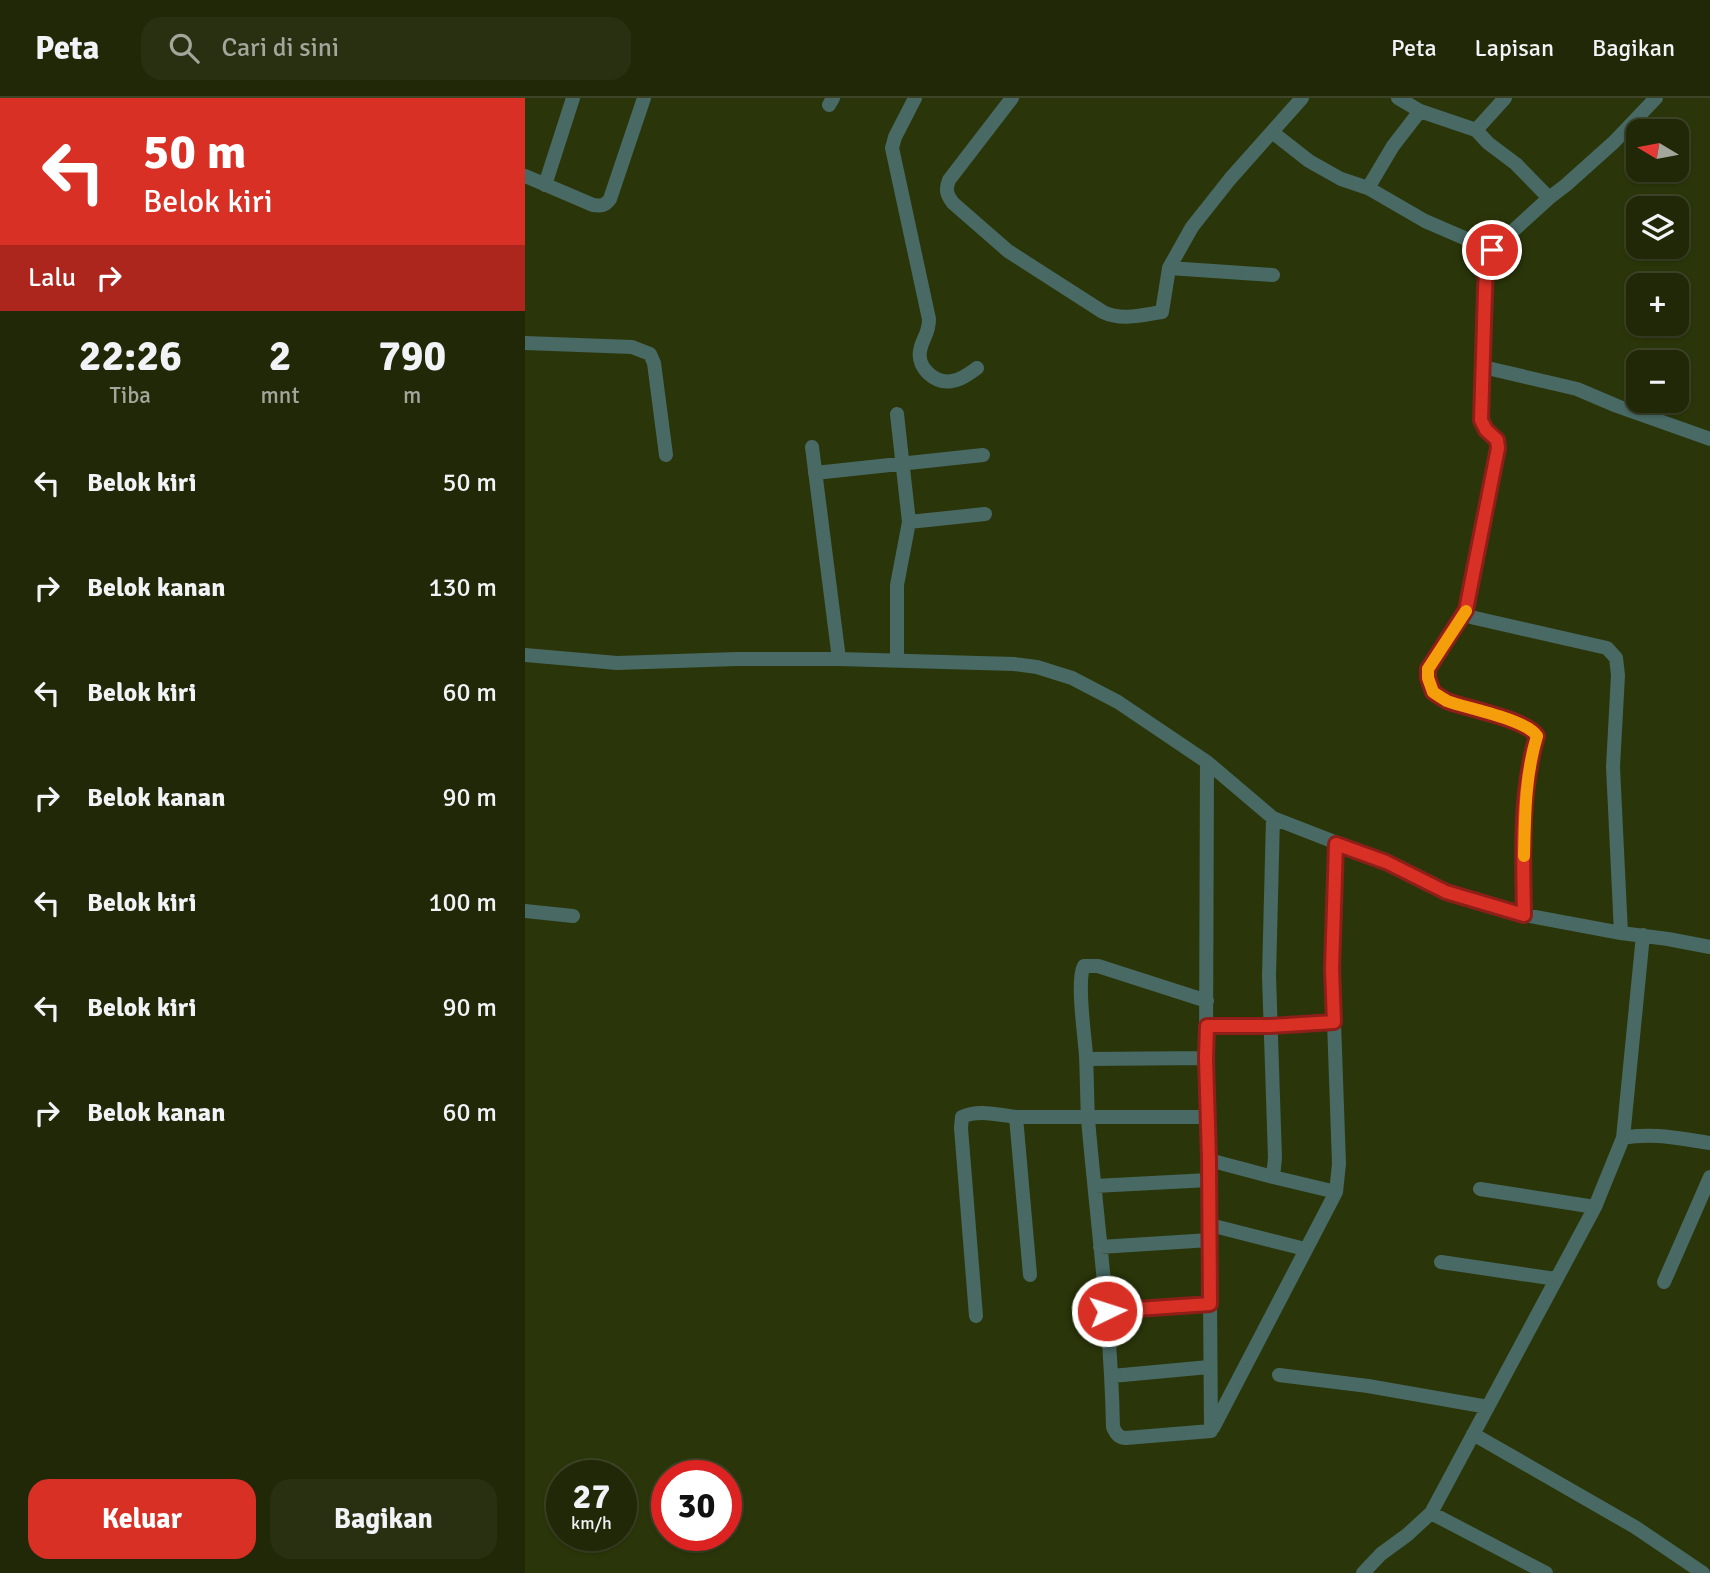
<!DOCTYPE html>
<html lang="id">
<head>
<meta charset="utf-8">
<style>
	body { margin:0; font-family:Signika,sans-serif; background:#283011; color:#f1f3f6; height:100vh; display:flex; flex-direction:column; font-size:26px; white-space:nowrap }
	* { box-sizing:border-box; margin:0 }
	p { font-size:23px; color:#a2a69b }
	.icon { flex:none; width:38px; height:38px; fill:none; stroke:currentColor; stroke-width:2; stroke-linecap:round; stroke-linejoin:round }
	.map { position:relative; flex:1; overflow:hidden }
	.drawer { display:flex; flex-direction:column; background:#202807; width:525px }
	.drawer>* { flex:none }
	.guide { background:#d93025; color:#fff; overflow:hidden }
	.needle { width:46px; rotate:280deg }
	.tools { position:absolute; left:1101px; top:21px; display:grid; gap:14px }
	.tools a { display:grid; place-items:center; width:63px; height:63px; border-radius:14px; background:#202807; box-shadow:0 2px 5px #0004,0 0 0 2px #3d4428; font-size:35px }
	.speed { position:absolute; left:21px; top:1362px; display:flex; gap:14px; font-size:35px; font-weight:700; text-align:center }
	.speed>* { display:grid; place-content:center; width:91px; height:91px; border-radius:50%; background:#202807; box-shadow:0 2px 5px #0004,0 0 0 2px #3d4428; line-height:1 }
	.speed small { font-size:18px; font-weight:400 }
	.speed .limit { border:10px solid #d22; background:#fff; color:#111 }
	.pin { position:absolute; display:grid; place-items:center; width:60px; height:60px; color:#fff; margin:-30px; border:4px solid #fff; border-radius:50%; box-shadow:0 2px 7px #0007 }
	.me { position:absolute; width:77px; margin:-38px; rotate:86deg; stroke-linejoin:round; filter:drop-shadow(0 0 5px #0008) }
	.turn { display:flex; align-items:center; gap:24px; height:147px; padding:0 28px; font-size:32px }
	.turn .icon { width:91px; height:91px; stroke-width:2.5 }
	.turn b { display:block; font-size:49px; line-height:60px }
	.then { display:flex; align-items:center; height:66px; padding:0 28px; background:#0003; gap:14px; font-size:26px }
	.eta { display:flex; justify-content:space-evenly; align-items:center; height:119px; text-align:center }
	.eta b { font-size:42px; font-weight:700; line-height:49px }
	.action { display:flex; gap:14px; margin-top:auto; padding:14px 28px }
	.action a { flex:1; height:80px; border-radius:21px; background:#d93025; color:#fff; font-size:28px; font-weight:700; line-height:80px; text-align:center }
	.action a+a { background:#283011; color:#f1f3f6 }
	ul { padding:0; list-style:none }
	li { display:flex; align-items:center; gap:21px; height:105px; padding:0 28px }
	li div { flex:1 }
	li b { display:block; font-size:26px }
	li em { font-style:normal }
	header { display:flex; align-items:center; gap:42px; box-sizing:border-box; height:98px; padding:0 35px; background:#202807; border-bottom:2px solid #3d4428 }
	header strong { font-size:33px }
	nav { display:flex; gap:38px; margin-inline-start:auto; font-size:24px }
	.search { width:490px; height:63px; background:#283011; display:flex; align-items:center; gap:18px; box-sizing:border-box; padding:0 24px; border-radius:21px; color:#a2a69b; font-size:26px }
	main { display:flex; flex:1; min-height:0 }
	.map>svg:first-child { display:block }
</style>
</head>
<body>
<header>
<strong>Peta</strong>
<div class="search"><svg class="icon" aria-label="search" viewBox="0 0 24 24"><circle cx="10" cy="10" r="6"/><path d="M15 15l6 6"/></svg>Cari di sini</div>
<nav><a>Peta</a><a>Lapisan</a><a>Bagikan</a></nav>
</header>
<main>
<section class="drawer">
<div class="guide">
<div class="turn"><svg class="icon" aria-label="left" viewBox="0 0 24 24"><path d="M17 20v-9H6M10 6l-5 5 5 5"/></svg><div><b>50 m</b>Belok kiri</div></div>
<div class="then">Lalu<svg class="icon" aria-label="right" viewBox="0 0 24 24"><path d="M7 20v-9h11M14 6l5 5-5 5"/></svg></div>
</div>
<div class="eta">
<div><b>22:26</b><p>Tiba</p></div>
<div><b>2</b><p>mnt</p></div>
<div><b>790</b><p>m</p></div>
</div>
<ul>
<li><svg class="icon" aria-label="left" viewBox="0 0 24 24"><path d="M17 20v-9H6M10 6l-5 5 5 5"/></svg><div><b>Belok kiri</b></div><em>50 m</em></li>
<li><svg class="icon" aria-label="right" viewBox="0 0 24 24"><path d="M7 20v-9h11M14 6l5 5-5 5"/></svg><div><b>Belok kanan</b></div><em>130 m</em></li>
<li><svg class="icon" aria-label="left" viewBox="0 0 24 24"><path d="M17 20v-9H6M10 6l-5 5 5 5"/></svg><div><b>Belok kiri</b></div><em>60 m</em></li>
<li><svg class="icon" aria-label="right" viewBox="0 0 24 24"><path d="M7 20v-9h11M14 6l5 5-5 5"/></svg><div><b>Belok kanan</b></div><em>90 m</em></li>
<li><svg class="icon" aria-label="left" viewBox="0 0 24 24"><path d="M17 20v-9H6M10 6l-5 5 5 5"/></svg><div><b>Belok kiri</b></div><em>100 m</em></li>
<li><svg class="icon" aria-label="left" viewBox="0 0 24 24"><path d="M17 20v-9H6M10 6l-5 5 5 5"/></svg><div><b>Belok kiri</b></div><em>90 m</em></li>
<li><svg class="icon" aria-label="right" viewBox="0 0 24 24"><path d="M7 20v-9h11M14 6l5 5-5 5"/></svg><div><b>Belok kanan</b></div><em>60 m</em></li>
</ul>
<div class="action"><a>Keluar</a><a>Bagikan</a></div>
</section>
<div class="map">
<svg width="1185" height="1475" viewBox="0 0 1185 1475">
	<rect width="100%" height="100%" fill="#2a3609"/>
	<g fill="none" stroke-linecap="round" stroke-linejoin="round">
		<path stroke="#486964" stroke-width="14" d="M390 0 370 39 367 50 404 221C404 237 397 240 395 253 392 270 410 286 427 283 436 282 445 275 452 270
			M487 0 424 82C420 92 422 97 428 105L483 153 578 214C596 223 618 217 637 214L644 170 667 129 705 81 777 0
			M873 0 895 13 951 32
			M980 0 951 32 963 45 991 66 1024 100
			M1131 0 1089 44 1041 87 1024 100 967 152 961 172 960 193 958 269 1052 291 1092 308 1185 341
			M304 7 308 0
			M747 34 784 63 816 81 843 90 900 123 967 152
			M0 78 68 107C76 108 80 108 85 101L119 0
			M20 87 48 0
			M843 90 868 48 895 13
			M644 170 748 177
			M0 245 107 249 125 256 129 265 141 357
			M958 269 956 322 961 332 972 342 973 350 941 512 903 571V580L908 594C912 597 917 600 922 603 943 611 1001 621 1011 638 995 694 998 759 999 817
			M372 316 384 424 372 487V563
			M287 349 314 561
			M290 375 458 357
			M384 424 460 416
			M941 512 944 518 950 520 1082 550 1091 560 1093 577 1088 669 1096 835
			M0 557 92 565 212 561H314L489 566 512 569 547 580 593 604 682 664 748 720 861 764 921 794 999 817 1096 835 1143 841 1185 849
			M682 664 681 960 684 1062 686 1333
			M0 813 48 818
			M682 903 573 868H559C551 882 560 939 561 958 562 979 562 1000 563 1021 572 1124 586 1226 588 1329 591 1336 594 1340 601 1340L686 1333
			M682 928H745L809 924 807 871 811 746
			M561 961 681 960
			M1098 1040 1118 837
			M684 1062 748 1079 750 1060 744 878 748 720
			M748 1079 811 1094
			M570 1088 684 1082
			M955 1091 1070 1109
			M685 1127 780 1151
			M575 1149 685 1142
			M916 1164 1031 1181
			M505 1177 491 1019H683
			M1139 1184 1185 1079
			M582 1213 685 1206
			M451 1218 436 1030 437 1019C453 1011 474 1017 491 1019
			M754 1277 843 1288 963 1309
			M587 1278 684 1269
			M688 1330 811 1094 814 1066 809 924
			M948 1336 1110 1429 1178 1475
			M906 1415 1021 1475
			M838 1475 856 1456 882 1437 906 1415 1070 1109 1098 1040C1127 1034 1156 1041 1185 1045"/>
	</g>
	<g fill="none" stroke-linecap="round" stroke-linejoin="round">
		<g stroke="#8d1f18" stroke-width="18">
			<path id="route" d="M582 1213 685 1206 684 1062 681 960 682 928H745L809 924 807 871 811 746 861 764 921 794 999 817C998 759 995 694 1012 638 1001 621 943 611 922 603 917 600 912 597 908 594L903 580V571L941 512 973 350 972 342 961 332 956 322 960 193 961 172 967 152"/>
		</g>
		<use href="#route" stroke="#d93025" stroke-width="12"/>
		<path stroke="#f59e0b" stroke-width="12" d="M941 513 903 571V580L908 594C912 597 917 600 922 603 943 611 1001 621 1012 638 1000 678 1000 718 999 758"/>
	</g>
</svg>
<div class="tools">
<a><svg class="needle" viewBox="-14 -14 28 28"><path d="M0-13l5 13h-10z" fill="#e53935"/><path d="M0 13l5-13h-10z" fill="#a2a69b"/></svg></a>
<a><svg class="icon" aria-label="layers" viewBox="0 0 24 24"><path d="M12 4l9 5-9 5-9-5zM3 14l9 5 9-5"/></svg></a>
<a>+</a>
<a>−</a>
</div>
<div class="speed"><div>27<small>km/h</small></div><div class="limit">30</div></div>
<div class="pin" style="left:967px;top:152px;background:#d93025"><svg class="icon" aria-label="arrive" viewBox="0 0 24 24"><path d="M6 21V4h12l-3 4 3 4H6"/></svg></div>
<svg class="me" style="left:582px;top:1213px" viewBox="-20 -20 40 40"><circle r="17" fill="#d93025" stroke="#fff" stroke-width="3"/><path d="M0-11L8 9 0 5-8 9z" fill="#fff"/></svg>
</div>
</main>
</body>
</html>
